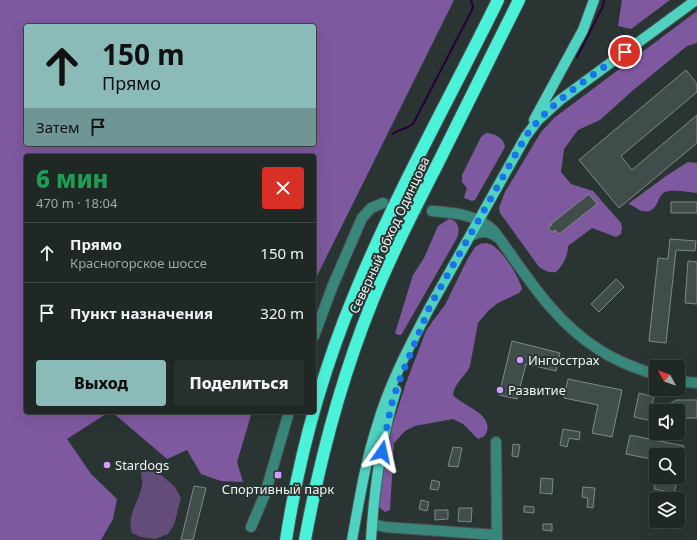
<!DOCTYPE html>
<html lang="ru">
<head>
<meta charset="utf-8">
<style>
	body { margin:0; font-family:"Noto Sans",sans-serif; background:#28302e; color:#f1f3f6; height:100vh; display:flex; flex-direction:column; font-size:15px; white-space:nowrap }
	* { box-sizing:border-box; margin:0 }
	p { font-size:13px; color:#a2a6a7 }
	.icon { flex:none; width:22px; height:22px; fill:none; stroke:currentColor; stroke-width:2; stroke-linecap:round; stroke-linejoin:round }
	.map { position:relative; flex:1; overflow:hidden }
	.panel { position:absolute; left:24px; top:154px; width:292px; height:260px; display:flex; flex-direction:column; background:#202826; border-radius:4px; box-shadow:0 4px 16px #0002,0 0 0 1px #3d4443 }
	.panel>* { flex:none }
	.guide { position:absolute; left:24px; top:24px; width:292px; height:122px; border-radius:4px; box-shadow:0 4px 16px #0002,0 0 0 1px #3d4443; background:#8bbbb9; color:#111; overflow:hidden }
	.needle { width:26px; rotate:310deg }
	.tools { position:absolute; left:649px; top:360px; display:grid; gap:8px }
	.tools a { display:grid; place-items:center; width:36px; height:36px; border-radius:4px; background:#202826; box-shadow:0 4px 16px #0002,0 0 0 1px #3d4443; font-size:20px }
	.pin { position:absolute; display:grid; place-items:center; width:34px; height:34px; color:#fff; margin:-17px; border:2px solid #fff; border-radius:50%; box-shadow:0 1px 4px #0007 }
	.me { position:absolute; width:44px; margin:-22px; rotate:11deg; stroke-linejoin:round; filter:drop-shadow(0 0 3px #0008) }
	.turn { display:flex; align-items:center; gap:14px; height:84px; padding:0 12px; font-size:18px }
	.turn .icon { width:52px; height:52px; stroke-width:2.5 }
	.turn b { display:block; font-size:28px; line-height:34px }
	.then { display:flex; align-items:center; height:38px; padding:0 12px; background:#0003; gap:8px; font-size:15px }
	.round { display:grid; place-items:center; flex:none; width:42px; height:42px; border-radius:4px; background:#28302e }
	.overview { display:flex; align-items:center; justify-content:space-between; height:68px; padding:0 12px }
	h1 { font-size:24px; font-weight:800; line-height:30px; color:#1e9e55 }
	.primary-button { display:flex; gap:8px; margin-top:auto; padding:8px 12px }
	.primary-button a { flex:1; height:46px; border-radius:4px; background:#8bbbb9; color:#111; font-size:16px; font-weight:800; line-height:46px; text-align:center }
	.primary-button a+a { background:#28302e; color:#f1f3f6 }
	ul { padding:0; list-style:none }
	li { display:flex; align-items:center; gap:12px; height:60px; padding:0 12px; border-top:1px solid #3d4443 }
	li div { flex:1 }
	li b { display:block; font-size:15px }
	li em { font-style:normal }
	.map>svg:first-child { display:block }
</style>
</head>
<body>
<div class="map">
<svg width="697" height="540" viewBox="0 0 697 540">
	<rect width="100%" height="100%" fill="#2a3533"/>
	<path fill="#644c7a" d="M152 467 175 487 181 498 174 525 168 534 155 539 141 537 132 533C126 516 139 502 142 486 143 482 141 477 141 473Z"/>
	<path fill="#7f599f" fill-rule="evenodd" d="M0 0H454L314 282V156H26V412H109L67 439 91 474 117 499 113 519 101 540H0ZM26 26H314V144H26Z
		M622 0H670L631 29 618 26Z
		M697 11V43L687 46 631 92 600 120 578 130 564 149 561 172 571 184 593 191 621 223 622 228 621 234 616 237 592 228 568 246C568 256 563 265 556 272 549 273 545 271 539 267L500 213 499 208 505 192 541 132 554 118Z
		M486 133C494 133 504 138 505 147L475 200 472 201 464 198 467 188 462 182V175L481 137Z
		M688 162 697 163V193C690 192 671 189 665 192 656 196 659 214 643 211 637 210 634 205 628 204L666 176Z
		M449 219C459 220 460 230 457 238L403 332 401 335H398L395 333 413 275 424 258 438 226Z
		M480 244C484 243 488 243 492 245 502 250 520 278 522 289L519 293 498 303 489 310 478 323 470 366C465 377 454 383 453 395 461 405 492 413 487 431 486 436 483 437 478 439L463 424 453 419 415 426 405 431 394 443 390 510 385 512 380 508 378 503 390 433 406 383 426 331 432 322 445 305 467 260 475 247Z
		M112 412H252L237 462 243 482 221 481 201 474 187 450 167 459Z"/>
	<g fill="none" stroke-linecap="round" stroke-linejoin="round">
		<path stroke="#26003d" stroke-width="2" d="M577 57 603 6 604 0
			M393 134C399 129 407 129 413 124L471 12 473 7 471 0"/>
	</g>
	<path fill="#414d4b" stroke="#7d8a87" d="M686 70 697 84V92L621 156 632 170 697 115V143L619 208 579 160Z
		M589 194 597 204 559 234 555 230 552 232 548 227 552 225 551 224Z
		M671 202H697V213H671Z
		M670 239 696 241 695 251 676 250 666 343 649 341 658 258 668 259Z
		M688 261 697 262V304L685 303Z
		M616 279 624 287 599 312 591 304Z
		M512 341 560 353 556 371 526 364 517 399 499 395Z
		M568 379 622 390 612 437 592 433 598 405 564 398Z
		M639 393 654 397 652 404 655 405 653 413H655L653 421 634 417Z
		M676 400H697V418H684V417L678 418V411H669L671 403Z
		M563 429 580 432 579 440 569 438 567 447 560 445Z
		M630 435 684 446 682 455H656V460L626 454Z
		M513 444 520 445 518 457 512 456Z
		M453 447 462 448 458 467 448 466Z
		M657 477H678L674 493 654 489Z
		M541 478 553 479 552 494 540 493Z
		M432 480 440 482 438 490 430 489Z
		M194 486 206 488 193 540H181Z
		M583 487 595 488 593 508 587 507 588 498 582 497Z
		M421 500 429 502 427 511 419 509Z
		M524 506 534 507V513L524 512Z
		M459 508H472L471 522 458 521Z
		M435 510H448V519L435 520Z
		M543 524H552V531L543 530Z"/>
	<g fill="none" stroke-linecap="round" stroke-linejoin="round">
		<path stroke="#475250" stroke-width="10" stroke-dasharray="10 5" stroke-linecap="butt" d="M383 203 432 211"/>
		<g stroke="#495452" stroke-width="12">
			<path id="minor" d="M432 211C455 213 476 214 494 231 525 273 552 320 598 349 616 361 636 368 656 375
				M470 236C480 231 488 230 497 237
				M314 336 333 285 362 218 371 208 383 203
				M678 381 697 383
				M496 442 497 540
				M372 524 385 527 496 535
				M251 527 265 494 289 412"/>
		</g>
		<g stroke="#495452" stroke-width="12">
			<path id="major" d="M534 120 583 30 594 0
				M352 540C359 502 365 463 377 426 389 384 410 345 430 307L526 136 538 120 560 100 696 0
				M371 540C374 489 381 438 396 390"/>
		</g>
		<g stroke="#495452" stroke-width="14">
			<path id="highway" d="M286 540C299 456 322 372 355 293 396 193 450 98 498 0
				M305 540C320 458 341 379 372 302 391 255 414 210 437 165 464 110 492 55 519 0"/>
		</g>
		<use href="#minor" stroke="#39867a" stroke-width="10"/>
		<use href="#major" stroke="#4fd2bf" stroke-width="10"/>
		<use href="#highway" stroke="#4bf2da" stroke-width="12"/>
	</g>
	<g fill="none" stroke-linecap="round" stroke-linejoin="round">
		<path stroke="#1a73e8" stroke-width="7" stroke-dasharray="0 12.6" d="M382 452 391 406 398 384 430 306 526 136C551 101 591 77 625 52"/>
	</g>
	<g fill="#d19dfe" stroke="#2a3533" stroke-width="1.5">
		<circle cx="520" cy="360" r="4"/>
		<circle cx="500" cy="390" r="4"/>
		<circle cx="107" cy="465" r="4"/>
		<rect x="274" y="471" width="8" height="8" rx="2"/>
	</g>
	<g text-anchor="middle" stroke-width="4" stroke-linejoin="round" paint-order="stroke">
		<g font-size="13" fill="#edf4f2" stroke="#2a3533">
			<text transform="translate(389 235) rotate(-65)" y="5">Северный обход Одинцова</text>
		</g>
		<g font-size="13" fill="#edf4f2" stroke="#2a3533" text-anchor="start">
			<text x="528" y="365">Ингосстрах</text>
			<text x="508" y="395">Развитие</text>
			<text x="115" y="470">Stardogs</text>
			<text x="278" y="494" text-anchor="middle">Спортивный парк</text>
		</g>
	</g>
</svg>
<div class="tools">
<a><svg class="needle" viewBox="-14 -14 28 28"><path d="M0-13l5 13h-10z" fill="#e53935"/><path d="M0 13l5-13h-10z" fill="#a2a6a7"/></svg></a>
<a><svg class="icon" aria-label="sound" viewBox="0 0 24 24"><path d="M4 9h4l5-4v14l-5-4H4zM17 9q2 3 0 6"/></svg></a>
<a><svg class="icon" aria-label="search" viewBox="0 0 24 24"><circle cx="10" cy="10" r="6"/><path d="M15 15l6 6"/></svg></a>
<a><svg class="icon" aria-label="layers" viewBox="0 0 24 24"><path d="M12 4l9 5-9 5-9-5zM3 14l9 5 9-5"/></svg></a>
</div>
<div class="pin" style="left:625px;top:52px;background:#d93025"><svg class="icon" aria-label="arrive" viewBox="0 0 24 24"><path d="M6 21V4h12l-3 4 3 4H6"/></svg></div>
<svg class="me" style="left:382px;top:452px" viewBox="-20 -20 40 40"><path d="M0-17L14 15 0 8-14 15z" fill="#1a73e8" stroke="#fff" stroke-width="4"/></svg>
<div class="guide">
<div class="turn"><svg class="icon" aria-label="ahead" viewBox="0 0 24 24"><path d="M12 20V5M6 11l6-6 6 6"/></svg><div><b>150 m</b>Прямо</div></div>
<div class="then">Затем<svg class="icon" aria-label="arrive" viewBox="0 0 24 24"><path d="M6 21V4h12l-3 4 3 4H6"/></svg></div>
</div>
<section class="panel">
<div class="overview"><div><h1>6 мин</h1><p>470 m · 18:04</p></div><a class="round" style="background:#d93025;color:#fff"><svg class="icon" aria-label="close" viewBox="0 0 24 24"><path d="M6 6l12 12M18 6L6 18"/></svg></a></div>
<ul>
<li><svg class="icon" aria-label="ahead" viewBox="0 0 24 24"><path d="M12 20V5M6 11l6-6 6 6"/></svg><div><b>Прямо</b><p>Красногорское шоссе</p></div><em>150 m</em></li>
<li><svg class="icon" aria-label="arrive" viewBox="0 0 24 24"><path d="M6 21V4h12l-3 4 3 4H6"/></svg><div><b>Пункт назначения</b></div><em>320 m</em></li>
</ul>
<div class="primary-button"><a>Выход</a><a>Поделиться</a></div>
</section>
</div>
</body>
</html>
